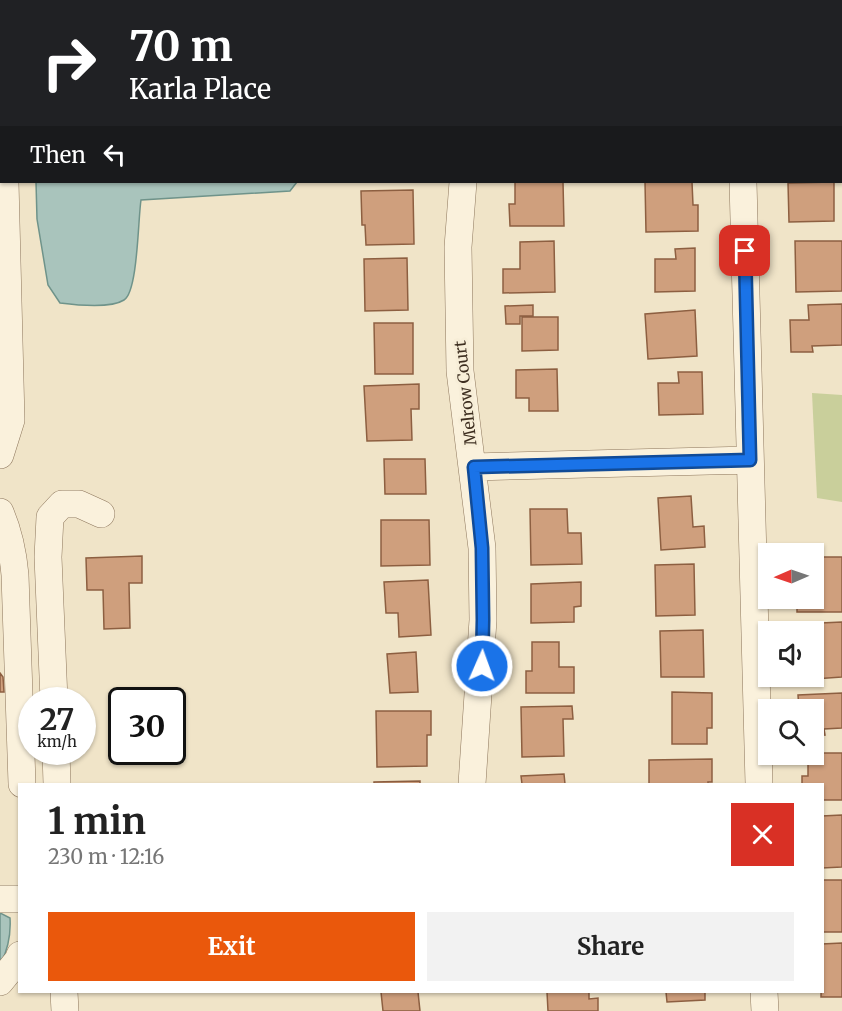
<!DOCTYPE html>
<html lang="en">
<head>
<meta charset="utf-8">
<style>
	body { margin:0; font-family:Merriweather,serif; background:#f2f2f2; color:#222; height:100vh; display:flex; flex-direction:column; font-size:22px; white-space:nowrap }
	* { box-sizing:border-box; margin:0 }
	p { font-size:20px; color:#767676 }
	.icon { flex:none; width:33px; height:33px; fill:none; stroke:currentColor; stroke-width:2; stroke-linecap:round; stroke-linejoin:round }
	.map { position:relative; flex:1; overflow:hidden }
	.sheet { position:absolute; left:18px; top:783px; width:806px; height:210px; display:flex; flex-direction:column; background:#fff; border-radius:0px; box-shadow:0 2px 4px #0004 }
	.sheet>* { flex:none }
	.guide { position:absolute; left:0px; top:0px; width:843px; height:183px; box-shadow:0 2px 4px #0004; background:#202124; color:#fff; overflow:hidden }
	.needle { width:39px; rotate:268deg }
	.controls { position:absolute; left:758px; top:543px; display:grid; gap:12px }
	.controls a { display:grid; place-items:center; width:66px; height:66px; border-radius:0px; background:#fff; box-shadow:0 2px 4px #0004; font-size:30px }
	.speed { position:absolute; left:18px; top:687px; display:flex; gap:12px; font-size:30px; font-weight:700; text-align:center }
	.speed>* { display:grid; place-content:center; width:78px; height:78px; border-radius:50%; background:#fff; box-shadow:0 2px 4px #0004; line-height:1 }
	.speed small { font-size:15px; font-weight:400 }
	.speed .limit { border:3px solid #111; border-radius:9px; background:#fff; color:#111 }
	.pin { position:absolute; display:grid; place-items:center; width:51px; height:51px; color:#fff; margin:-26px; border-radius:12px; box-shadow:0 3px 9px #0006 }
	.me { position:absolute; width:66px; margin:-33px; rotate:2deg; stroke-linejoin:round; filter:drop-shadow(0 0 4px #0008) }
	.turn { display:flex; align-items:center; gap:21px; height:126px; padding:0 30px; font-size:27px }
	.turn .icon { width:78px; height:78px; stroke-width:2.5 }
	.turn b { display:block; font-size:42px; line-height:51px }
	.then { display:flex; align-items:center; height:57px; padding:0 30px; background:#0003; gap:12px; font-size:22px }
	.round { display:grid; place-items:center; flex:none; width:63px; height:63px; border-radius:0px; background:#f2f2f2 }
	.overview { display:flex; align-items:center; justify-content:space-between; height:102px; padding:0 30px }
	h1 { font-size:36px; font-weight:700; line-height:45px }
	.action { display:flex; gap:12px; margin-top:auto; padding:12px 30px }
	.action a { flex:1; height:69px; border-radius:0px; background:#ea580c; color:#fff; font-size:24px; font-weight:700; line-height:69px; text-align:center }
	.action a+a { background:#f2f2f2; color:#222 }
	.map>svg:first-child { display:block }
</style>
</head>
<body>
<div class="map">
<svg width="842" height="1011" viewBox="0 0 842 1011">
	<rect width="100%" height="100%" fill="#f0e4c8"/>
	<path fill="#c9cf9b" d="M812 393 842 395V502L817 498Z"/>
	<path fill="#a9c4bc" stroke="#6f938a" stroke-width="1.5" d="M36 182H297L290 191 141 200C138 218 138 292 124 300 110 309 76 305 60 303L48 285 37 219Z
		M0 913 10 918C11 934 8 950 0 965Z"/>
	<path fill="#cf9f7d" stroke="#8d5f41" stroke-width="1.5" d="M369 0H422V2H369Z
		M512 0H536L557 2H512Z
		M631 0H691V2H632Z
		M782 0H837V2H782Z
		M515 182H563L564 226H510L509 204H515Z
		M645 182H692L693 205H698V231L646 232Z
		M834 182V221L789 222 788 183Z
		M413 190 414 244 366 245 365 225H362L361 191Z
		M554 241 555 292 503 293V269H520V242Z
		M795 241H842V291L796 292Z
		M695 248V291L655 292V259H676L675 249Z
		M407 258 408 310 365 311 364 259Z
		M842 304V345L812 346 813 352H791L790 320H809L808 305Z
		M533 305V316H520V324H506L505 306Z
		M695 310 697 356 648 359 645 314Z
		M522 317H558V350L522 351Z
		M374 323H413V374H375Z
		M557 369 558 411H529V398H516V370Z
		M678 372H702L703 414 659 415 658 383H679Z
		M419 384V409H411L412 440 367 441 364 386Z
		M384 459H425L426 494H385Z
		M691 496 693 527 704 526 705 547 661 550 658 498Z
		M530 509H567L568 533H581L582 564 531 565Z
		M381 520H429L430 565 381 566Z
		M142 556V583H129L130 628 104 629 103 590H87L86 558Z
		M813 557H842V612H797V598H813Z
		M694 564 695 615 656 616 655 565Z
		M428 580 431 635 399 637 398 613H386L384 582Z
		M581 582V606L574 607V622L531 623V584Z
		M842 622V677L814 679 813 632H801L800 624Z
		M703 630 704 677H661L660 631Z
		M532 642H559V667H574V693H526V671H532Z
		M416 652 418 692 390 693 387 654Z
		M0 673 3 677 4 692H0Z
		M672 692 712 693V728H707V744H672Z
		M842 693V728L824 729 825 735 813 736V710H799L798 695Z
		M572 706 573 719H563L564 756 522 757 521 707Z
		M376 711H431V735H427V766L377 767Z
		M813 753H842V800H822V784H802V776H808V754Z
		M712 759V782H708V784H649V760Z
		M564 774 565 784H522L521 776Z
		M420 781V784H374V782Z
		M842 815V867L822 868V816Z
		M822 880H842V932H822Z
		M842 943V997H821L822 944Z
		M381 992H418L420 1011H383Z
		M547 992H589V999L598 998V1011H548Z
		M666 992H705V1000L667 1002Z"/>
	<g fill="none" stroke-linecap="round" stroke-linejoin="round">
		<g stroke="#8d765c" stroke-width="28">
			<path id="minor" d="M29 0V2
				M159 0V2
				M467 0V2
				M739 0V2
				M0 64H2
				M463 182 458 247 460 371 482 548 483 620 472 784
				M743 182 759 784
				M0 455 11 420 5 182
				M473 467 750 460
				M0 512C9 533 13 552 15 575L22 784
				M54 700 48 557 50 517 62 504H79L101 514
				M56 752 57 784
				M0 899H20
				M0 982 18 960 20 955
				M64 992 65 1011
				M764 992 765 1011"/>
		</g>
		<use href="#minor" stroke="#faf1dc" stroke-width="27"/>
	</g>
	<g fill="none" stroke-linecap="round" stroke-linejoin="round">
		<g stroke="#114b97" stroke-width="15">
			<path id="route" d="M482 666 483 620 482 548 474 467 750 460 745 251"/>
		</g>
		<use href="#route" stroke="#1a73e8" stroke-width="10"/>
	</g>
	<g text-anchor="middle" stroke-width="6" stroke-linejoin="round" paint-order="stroke">
		<g font-size="16" fill="#3d2e20" stroke="#f7eed8">
			<text transform="translate(465 393) rotate(-96)" y="6">Melrow Court</text>
		</g>
	</g>
</svg>
<div class="controls">
<a><svg class="needle" viewBox="-14 -14 28 28"><path d="M0-13l5 13h-10z" fill="#e53935"/><path d="M0 13l5-13h-10z" fill="#767676"/></svg></a>
<a><svg class="icon" aria-label="sound" viewBox="0 0 24 24"><path d="M4 9h4l5-4v14l-5-4H4zM17 9q2 3 0 6"/></svg></a>
<a><svg class="icon" aria-label="search" viewBox="0 0 24 24"><circle cx="10" cy="10" r="6"/><path d="M15 15l6 6"/></svg></a>
</div>
<div class="speed"><div>27<small>km/h</small></div><div class="limit">30</div></div>
<div class="pin" style="left:745px;top:251px;background:#d93025"><svg class="icon" aria-label="arrive" viewBox="0 0 24 24"><path d="M6 21V4h12l-3 4 3 4H6"/></svg></div>
<svg class="me" style="left:482px;top:666px" viewBox="-20 -20 40 40"><circle r="17" fill="#1a73e8" stroke="#fff" stroke-width="3"/><path d="M0-11L8 9 0 5-8 9z" fill="#fff"/></svg>
<div class="guide">
<div class="turn"><svg class="icon" aria-label="right" viewBox="0 0 24 24"><path d="M7 20v-9h11M14 6l5 5-5 5"/></svg><div><b>70 m</b>Karla Place</div></div>
<div class="then">Then<svg class="icon" aria-label="left" viewBox="0 0 24 24"><path d="M17 20v-9H6M10 6l-5 5 5 5"/></svg></div>
</div>
<section class="sheet">
<div class="overview"><div><h1>1 min</h1><p>230 m · 12:16</p></div><a class="round" style="background:#d93025;color:#fff"><svg class="icon" aria-label="close" viewBox="0 0 24 24"><path d="M6 6l12 12M18 6L6 18"/></svg></a></div>
<div class="action"><a>Exit</a><a>Share</a></div>
</section>
</div>
</body>
</html>
